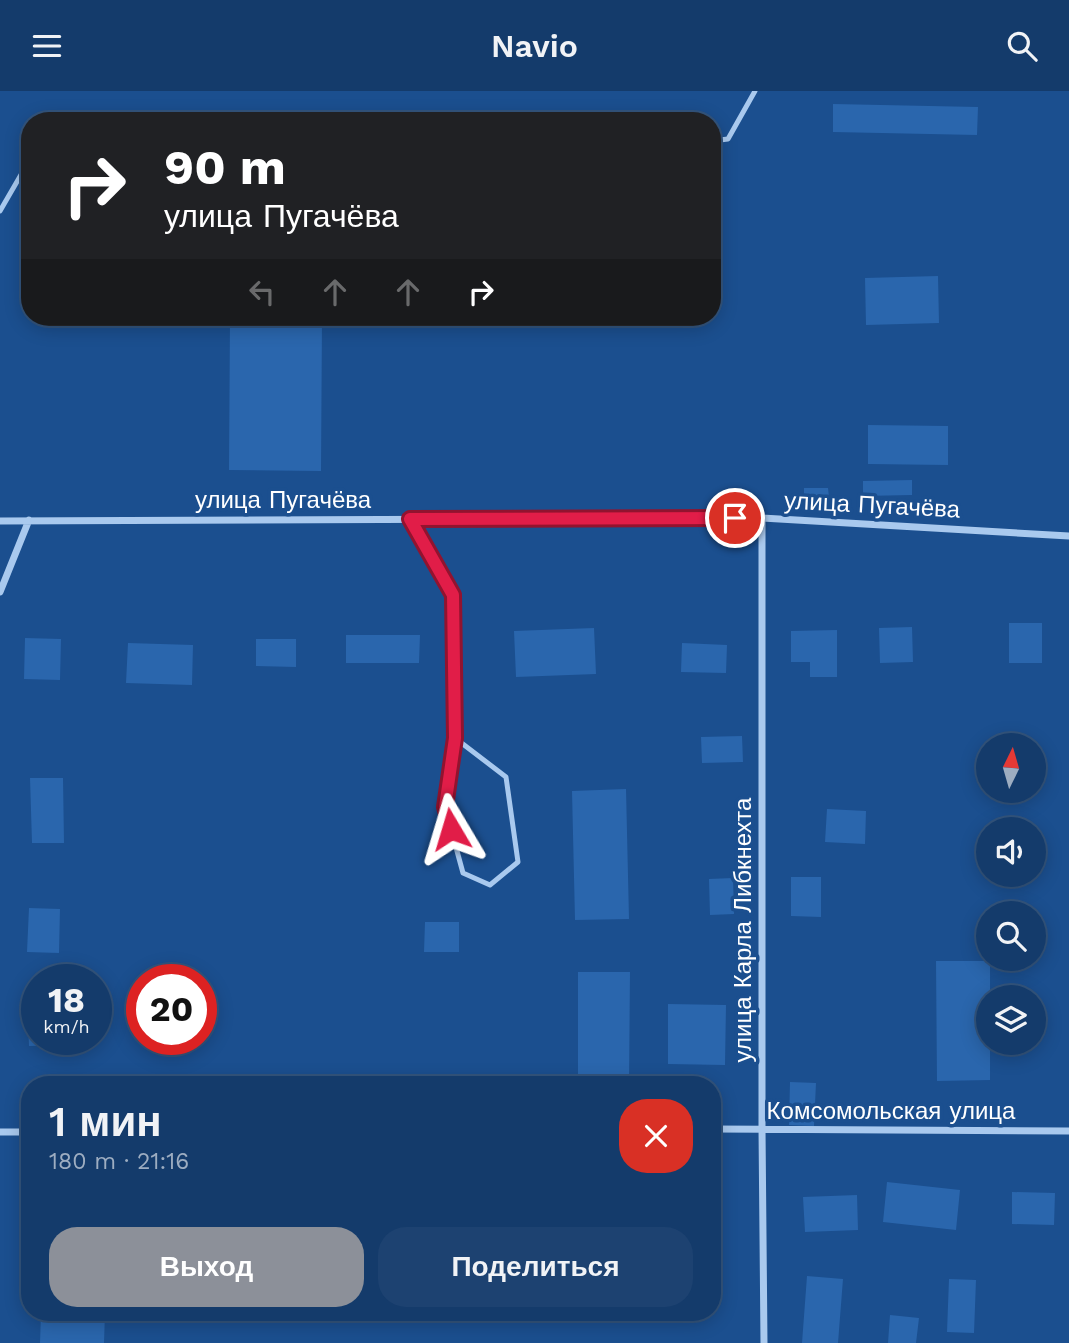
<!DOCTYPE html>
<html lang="ru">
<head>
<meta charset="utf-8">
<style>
	body { margin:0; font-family:"Work Sans",sans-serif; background:#1d4271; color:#f1f3f6; height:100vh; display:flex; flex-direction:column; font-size:26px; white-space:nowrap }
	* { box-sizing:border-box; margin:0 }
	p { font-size:23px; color:#9dadc1 }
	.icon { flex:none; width:38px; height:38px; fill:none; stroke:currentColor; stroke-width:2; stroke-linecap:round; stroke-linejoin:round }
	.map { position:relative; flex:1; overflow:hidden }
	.panel { position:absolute; left:21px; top:985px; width:700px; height:245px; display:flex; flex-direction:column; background:#143b6b; border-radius:28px; box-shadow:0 4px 18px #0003,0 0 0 2px #33557e }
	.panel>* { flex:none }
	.guide { position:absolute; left:21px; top:21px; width:700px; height:214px; border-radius:28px; box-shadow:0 4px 18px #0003,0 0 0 2px #33557e; background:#202124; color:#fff; overflow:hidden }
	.needle { width:46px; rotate:5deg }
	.controls { position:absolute; left:976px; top:642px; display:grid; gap:14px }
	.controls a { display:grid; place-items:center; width:70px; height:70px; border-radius:50%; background:#143b6b; box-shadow:0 4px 18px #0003,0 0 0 2px #33557e; font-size:35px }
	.speed { position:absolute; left:21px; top:873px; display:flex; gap:14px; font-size:35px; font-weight:700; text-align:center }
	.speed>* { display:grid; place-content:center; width:91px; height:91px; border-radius:50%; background:#143b6b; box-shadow:0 4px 18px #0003,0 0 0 2px #33557e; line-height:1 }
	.speed small { font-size:18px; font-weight:400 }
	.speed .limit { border:10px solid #d22; background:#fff; color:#111 }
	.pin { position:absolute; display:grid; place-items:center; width:60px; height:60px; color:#fff; margin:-30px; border:4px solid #fff; border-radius:50%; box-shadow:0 2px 7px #0007 }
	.me { position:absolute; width:77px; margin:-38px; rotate:353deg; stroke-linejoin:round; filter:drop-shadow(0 0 5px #0008) }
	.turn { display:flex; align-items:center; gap:24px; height:147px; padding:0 28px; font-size:32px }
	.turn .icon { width:91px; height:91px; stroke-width:2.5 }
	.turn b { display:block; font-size:49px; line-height:60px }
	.lanes { display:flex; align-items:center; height:66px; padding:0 28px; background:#0003; justify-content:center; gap:35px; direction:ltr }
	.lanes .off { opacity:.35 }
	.round { display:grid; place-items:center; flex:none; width:74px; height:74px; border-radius:28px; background:#1d4271 }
	.summary { display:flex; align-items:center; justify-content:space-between; height:119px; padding:0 28px }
	h1 { font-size:42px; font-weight:600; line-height:52px }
	.action { display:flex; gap:14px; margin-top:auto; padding:14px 28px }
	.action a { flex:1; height:80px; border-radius:28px; background:#8c9099; color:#fff; font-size:28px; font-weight:600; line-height:80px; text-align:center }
	.action a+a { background:#1d4271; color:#f1f3f6 }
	header { display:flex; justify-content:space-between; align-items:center; height:91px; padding:0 28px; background:#143b6b; font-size:32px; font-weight:600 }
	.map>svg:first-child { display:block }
</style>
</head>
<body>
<header><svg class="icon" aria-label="menu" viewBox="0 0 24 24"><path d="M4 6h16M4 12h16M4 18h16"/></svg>Navio<svg class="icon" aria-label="search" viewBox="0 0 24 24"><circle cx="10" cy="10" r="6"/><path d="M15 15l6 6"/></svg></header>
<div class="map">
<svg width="1069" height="1252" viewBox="0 0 1069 1252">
	<rect width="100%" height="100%" fill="#1b4f8f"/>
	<path fill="#2a66ad" d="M833 13 978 16 977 44 833 41Z
		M938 185 939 232 866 234 865 187Z
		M230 226H322L321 380 229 379Z
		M868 334 948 335V374L868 373Z
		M912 389V404L863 405V390Z
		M804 397H828L829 406 804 407Z
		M1009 532H1042V572H1009Z
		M912 536 913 571 880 572 879 537Z
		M594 537 596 583 516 586 514 540Z
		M837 539V586H810V571H791V540Z
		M346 544H420L419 572H346Z
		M25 547 61 548 60 589 24 588Z
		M256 548H296V576L256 575Z
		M128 552 193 554 192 594 126 592Z
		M682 552 727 554 726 582 681 581Z
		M742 645 743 671 702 672 701 646Z
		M30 687H63L64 752H32Z
		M626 698 629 828 575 829 572 700Z
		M827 718 866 720 865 753 825 751Z
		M791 786H821V826L791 825Z
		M733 787 734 823 710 824 709 788Z
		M29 817 60 818 59 862 27 861Z
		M425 831H459V861H424Z
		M936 870H990V989L937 990Z
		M578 881H630L629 994H578Z
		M668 913 726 914 725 974 668 973Z
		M28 931H37V948H68V954L29 955Z
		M790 991 816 992 814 1035 789 1034Z
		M887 1091 960 1099 956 1139 883 1131Z
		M1012 1101 1055 1102 1054 1134 1012 1133Z
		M857 1104 858 1139 805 1141 803 1106Z
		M807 1185 843 1188 838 1252H802Z
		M949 1188 976 1189 974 1242 947 1241Z
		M41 1222H105L104 1252H40Z
		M890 1224 919 1227 916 1252H888Z"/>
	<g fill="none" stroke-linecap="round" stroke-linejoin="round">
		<path stroke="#a9c9ee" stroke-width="5" d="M204 30 216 26 333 30
			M712 50 728 48 755 0
			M0 120 22 82 30 80
			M410 428 453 504 455 647 445 716 463 782 490 794 518 771 506 686 455 647"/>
		<path stroke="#a9c9ee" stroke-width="7" d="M762 427V1038L764 1252
			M0 430 762 427 1069 445
			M0 501 29 429
			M712 1038 1069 1040
			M0 1041H30"/>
	</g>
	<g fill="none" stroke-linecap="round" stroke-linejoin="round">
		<g stroke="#92132f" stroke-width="18">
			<path id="route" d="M451 738 445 716 455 647 453 504 410 428 735 427"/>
		</g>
		<use href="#route" stroke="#e11d48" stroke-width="12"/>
	</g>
	<g text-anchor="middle" stroke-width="7" stroke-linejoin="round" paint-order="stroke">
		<g font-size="24" fill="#fff" stroke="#1b4f8f">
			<text x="283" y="417">улица Пугачёва</text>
			<text transform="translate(872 414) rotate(3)" y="8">улица Пугачёва</text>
			<text transform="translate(743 839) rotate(-90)" y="8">улица Карла Либкнехта</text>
			<text x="891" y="1028">Комсомольская улица</text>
		</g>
	</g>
</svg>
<div class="controls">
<a><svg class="needle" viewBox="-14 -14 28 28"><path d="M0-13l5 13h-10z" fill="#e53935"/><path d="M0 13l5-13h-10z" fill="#9dadc1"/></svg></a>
<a><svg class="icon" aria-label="sound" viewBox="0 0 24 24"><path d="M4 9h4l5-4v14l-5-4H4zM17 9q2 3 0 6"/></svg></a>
<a><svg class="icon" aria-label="search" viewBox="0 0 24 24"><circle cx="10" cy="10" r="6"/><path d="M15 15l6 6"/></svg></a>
<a><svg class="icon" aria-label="layers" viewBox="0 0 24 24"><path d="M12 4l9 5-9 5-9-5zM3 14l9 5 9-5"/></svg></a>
</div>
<div class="speed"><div>18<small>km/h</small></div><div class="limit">20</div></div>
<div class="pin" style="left:735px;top:427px;background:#d93025"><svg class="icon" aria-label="arrive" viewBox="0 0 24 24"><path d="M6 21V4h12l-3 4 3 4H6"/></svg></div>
<svg class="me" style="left:451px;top:738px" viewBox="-20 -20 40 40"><path d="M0-17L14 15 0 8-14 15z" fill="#e11d48" stroke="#fff" stroke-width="4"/></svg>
<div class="guide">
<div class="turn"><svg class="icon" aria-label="right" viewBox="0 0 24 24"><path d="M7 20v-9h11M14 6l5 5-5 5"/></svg><div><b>90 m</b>улица Пугачёва</div></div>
<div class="lanes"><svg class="icon off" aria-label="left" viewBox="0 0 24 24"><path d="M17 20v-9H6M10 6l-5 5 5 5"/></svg><svg class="icon off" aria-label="ahead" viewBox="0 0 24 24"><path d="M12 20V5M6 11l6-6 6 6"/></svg><svg class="icon off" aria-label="ahead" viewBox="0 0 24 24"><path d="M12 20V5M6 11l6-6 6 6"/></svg><svg class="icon" aria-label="right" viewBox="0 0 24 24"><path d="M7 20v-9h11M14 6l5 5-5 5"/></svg></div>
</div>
<section class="panel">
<div class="summary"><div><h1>1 мин</h1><p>180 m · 21:16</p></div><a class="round" style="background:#d93025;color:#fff"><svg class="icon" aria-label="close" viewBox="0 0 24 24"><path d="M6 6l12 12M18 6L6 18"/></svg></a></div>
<div class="action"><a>Выход</a><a>Поделиться</a></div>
</section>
</div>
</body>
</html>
